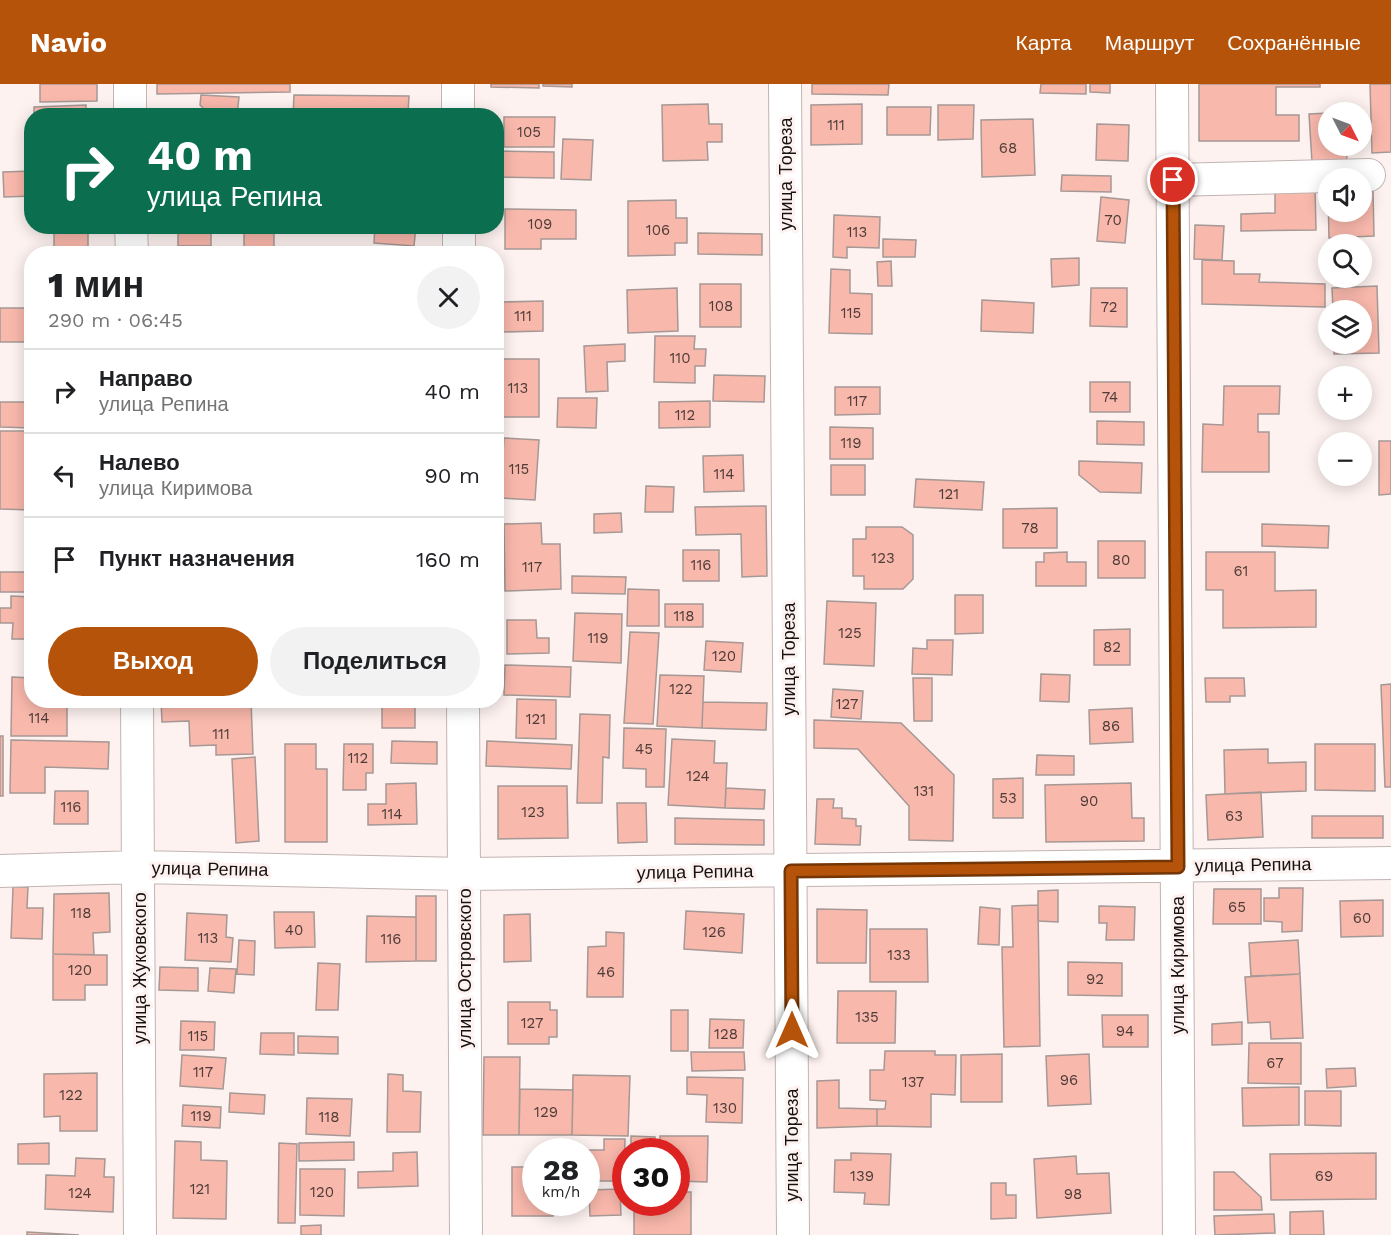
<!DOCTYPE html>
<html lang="ru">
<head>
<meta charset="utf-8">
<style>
	body { margin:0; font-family:"Work Sans",sans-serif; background:#f2f2f2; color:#202124; height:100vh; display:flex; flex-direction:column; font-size:22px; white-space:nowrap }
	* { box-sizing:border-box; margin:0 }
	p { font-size:20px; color:#757577 }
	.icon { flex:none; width:33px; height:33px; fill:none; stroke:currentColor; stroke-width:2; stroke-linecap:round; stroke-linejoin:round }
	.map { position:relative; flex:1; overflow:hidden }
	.details { position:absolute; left:24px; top:162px; width:480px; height:462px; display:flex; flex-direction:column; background:#fff; border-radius:24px; box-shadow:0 3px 15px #0003 }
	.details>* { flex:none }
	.hud { position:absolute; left:24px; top:24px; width:480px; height:126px; border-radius:24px; box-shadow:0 3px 15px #0003; background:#0b6e4f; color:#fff; overflow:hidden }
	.needle { width:39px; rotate:132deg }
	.tools { position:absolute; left:1318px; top:18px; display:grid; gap:12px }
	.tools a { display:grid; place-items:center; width:54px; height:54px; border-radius:50%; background:#fff; box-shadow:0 3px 15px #0003; font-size:30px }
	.speed { position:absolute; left:522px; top:1054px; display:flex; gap:12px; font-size:30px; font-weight:700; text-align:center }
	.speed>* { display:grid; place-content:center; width:78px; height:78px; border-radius:50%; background:#fff; box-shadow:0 3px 15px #0003; line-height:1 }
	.speed small { font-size:15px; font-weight:400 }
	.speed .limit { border:9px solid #d22; background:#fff; color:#111 }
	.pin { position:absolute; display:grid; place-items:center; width:51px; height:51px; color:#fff; margin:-26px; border:3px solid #fff; border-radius:50%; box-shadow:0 2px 6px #0007 }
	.me { position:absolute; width:66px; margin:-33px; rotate:0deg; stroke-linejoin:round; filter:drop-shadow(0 0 4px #0008) }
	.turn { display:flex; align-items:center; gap:21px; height:126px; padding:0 24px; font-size:27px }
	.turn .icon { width:78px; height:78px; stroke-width:2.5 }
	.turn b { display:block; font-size:42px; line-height:51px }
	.round { display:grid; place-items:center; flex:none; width:63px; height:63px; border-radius:32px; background:#f2f2f2 }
	.summary { display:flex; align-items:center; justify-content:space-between; height:102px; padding:0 24px }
	h1 { font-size:36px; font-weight:800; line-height:45px }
	.cta { display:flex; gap:12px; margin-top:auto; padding:12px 24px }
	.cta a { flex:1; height:69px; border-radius:36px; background:#b45309; color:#fff; font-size:24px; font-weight:800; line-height:69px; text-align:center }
	.cta a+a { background:#f2f2f2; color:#202124 }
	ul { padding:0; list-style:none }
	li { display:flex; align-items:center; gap:18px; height:84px; padding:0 24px; border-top:2px solid #e0e0e0 }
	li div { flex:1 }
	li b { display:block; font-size:22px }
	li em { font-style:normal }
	header { display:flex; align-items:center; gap:36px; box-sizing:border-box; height:84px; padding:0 30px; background:#b45309; color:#fff }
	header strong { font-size:28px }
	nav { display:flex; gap:33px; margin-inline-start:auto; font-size:21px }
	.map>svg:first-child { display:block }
</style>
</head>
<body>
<header>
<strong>Navio</strong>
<nav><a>Карта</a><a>Маршрут</a><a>Сохранённые</a></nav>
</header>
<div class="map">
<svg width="1391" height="1151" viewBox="0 0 1391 1151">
	<rect width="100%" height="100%" fill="#fdf2f0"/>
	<path fill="#f9b8ac" stroke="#a59895" stroke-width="1.5" d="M40 0H97V17L40 18Z
		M157 0H290V8L157 10Z
		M491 0H539V4L491 3Z
		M543 0H572V3L543 2Z
		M812 0H889L888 11 812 10Z
		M1041 0H1086V10L1040 9Z
		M1090 0H1110V9L1090 8Z
		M1199 0H1320V3H1276V31H1299V57H1199Z
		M1370 0H1391V68L1372 69Z
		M201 11 239 13 237 32H211L200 21Z
		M294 11 409 12 408 29 293 32Z
		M708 20 709 40H722V58H707L708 76 663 77 662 21Z
		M862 20V60L811 61V21Z
		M86 21V32H34V23Z
		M938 21H974L973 55 938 56Z
		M887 23H931L930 51H887Z
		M1329 29V62H1346L1347 76 1312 78 1309 30Z
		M504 33H555L554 63H504Z
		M1033 35 1035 91 982 93 981 36Z
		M1097 40 1129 41 1128 77 1096 76Z
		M563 55 593 56 591 96 561 95Z
		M496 67 554 68V94L496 93Z
		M32 87V112L4 113 3 88Z
		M1062 91 1111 92V108L1061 107Z
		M1315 103 1316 146 1241 147V130L1275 129V104Z
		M1373 107 1374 152 1329 154 1328 109 1329 128H1362V108Z
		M1101 113 1129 116 1125 159 1097 157Z
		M676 116V134H687V159H675V171L628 172V117Z
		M505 125 576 126V155H541V165H505Z
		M834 131 880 133 879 164 847 163V174L833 173Z
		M1195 141 1224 142 1222 176 1194 175Z
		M88 142V167L54 168V143Z
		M178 142H211V162H178Z
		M375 142H416L414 162 374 159Z
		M244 146H274V170H244Z
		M698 149 762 150V171L698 170Z
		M883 155 916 156 915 173H883Z
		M1079 174V201L1052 203 1051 175Z
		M1202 176 1234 177V190H1260L1259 198 1325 200V223L1202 220Z
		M891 177 892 202H878L877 178Z
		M831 185 850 186V209L872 210V250L829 249Z
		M700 200H741V243H700Z
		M1377 202 1379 269 1334 270V260H1362V226H1333L1332 204Z
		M677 204 678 247 628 249 627 206Z
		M1091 204H1127V243L1090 242Z
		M982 216 1034 219 1033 249 981 247Z
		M543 217V247L503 248V218Z
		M0 224H32V258H0Z
		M655 252H695L694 265H706L705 282H695V299L654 298Z
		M625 260V277L607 278 608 307 586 308 584 262Z
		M496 275H539V333H496Z
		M714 291 765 292 764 318 713 317Z
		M1090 298H1130V328H1090Z
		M1224 302H1280L1279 330H1258V348H1269V388H1202L1203 340 1223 341Z
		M835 303H880V330L835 331Z
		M558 314H597L596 344 557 343Z
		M710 317V343L659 344V318Z
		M0 318H32V344L0 343Z
		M1097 337 1144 338V361L1097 360Z
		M830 343 873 344V375H830Z
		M0 347H32V426L0 425Z
		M504 354 539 356 535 416 500 414Z
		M1379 357H1391V410L1379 411Z
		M743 371 744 407 704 408 703 372Z
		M1079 377 1142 379 1141 409 1100 408 1079 391Z
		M831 381H865V411H831Z
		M916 395 984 398 982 426 914 423Z
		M646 402 674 403 673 428H645Z
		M766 422 767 492 742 493 741 450 696 451 695 423Z
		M1057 424V464H1003V425Z
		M621 429 622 448 594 449V430Z
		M541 439 542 460H560L561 505 505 507 504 440Z
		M1262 440 1329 442 1328 464 1262 462Z
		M866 443H902L913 451V495L903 505H864V492H853V455H866Z
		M1098 457H1145V494H1098Z
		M683 466H719V497H683Z
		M1067 468V478H1086V502H1036V478H1044V469Z
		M1206 468H1275V507L1316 506V543L1223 544V506H1206Z
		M0 488H31L32 508H0Z
		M572 492 626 493 625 510 572 509Z
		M628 505 659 506V542H627Z
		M955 511H983V549L955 550Z
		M11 512 32 513V555H12L13 539H0V524H11Z
		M827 517 876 519 874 582 824 580Z
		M665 520H703V543H665Z
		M575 529 622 530 621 579 573 577Z
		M507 536H536L537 554H549V569L507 570Z
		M1130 545V581H1094V546Z
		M630 548 659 549 653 640 624 639Z
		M927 556H953L952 591 912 590 913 564 927 565Z
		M706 557 743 559 741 588 704 586Z
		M505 581 571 583 570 613 504 611Z
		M1041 590 1070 591 1069 618 1040 617Z
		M660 591 704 592 702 644 657 642Z
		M12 593 32 594V616H67V652H11Z
		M913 594H932V637H914Z
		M1205 594H1244L1245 612H1230V618H1206Z
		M1391 600V703H1385L1381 601Z
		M833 605 863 607 861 635 831 633Z
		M517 615 556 616V655L516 654Z
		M161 616H251L253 670 216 671V661L190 662 189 637 162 638Z
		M342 616H418V621L342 620Z
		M703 618 767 619 766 646 702 644Z
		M382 623H415V644H382Z
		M1132 624 1133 658 1090 660 1089 626Z
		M580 630 610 631 609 674 603 673 602 719H577Z
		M814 636 901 639 954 691 953 757 909 756V722L858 665 814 664Z
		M624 644 666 645 664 703H646V685L623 684Z
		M0 652H3V712H0Z
		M672 655 715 657 714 679H727L725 724 668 721Z
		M11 656 109 658 108 685 45 683V709H10Z
		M392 657 437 658V680L391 679Z
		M487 657 572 661 571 685 486 682Z
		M285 660H316V685H327V758H285Z
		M344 660H373V689H366V706H343Z
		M1315 660H1375V707L1315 706Z
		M1268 665V679L1306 678V707L1225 710 1224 666Z
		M1037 671 1074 672V691H1036Z
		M255 673 259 757 236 759 232 675Z
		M1023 694V734H993V695Z
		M416 699 417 740 368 741V720H386V700Z
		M1131 699 1132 734H1144V757L1046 758 1045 701Z
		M498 702H567L568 754 498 755Z
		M726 704 765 706 764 725 725 724Z
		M55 707H88V740H54Z
		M1261 708 1263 753 1208 756 1206 711Z
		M817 715H834L833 724H842V734L856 735V742H861L860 761 815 760Z
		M617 719H646L647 758 618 759Z
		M1312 732H1383V754H1312Z
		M675 734 764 736V761L675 760Z
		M13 803H28L27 824H43L42 855 11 854Z
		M1279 804H1303L1302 847 1282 848V838L1264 837V814H1279Z
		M1214 805H1261V840H1213Z
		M1058 806V838L1038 837V807Z
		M109 809 110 848 93 849 94 871 53 870 54 810Z
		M416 812H436V877H416Z
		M1383 816V852L1341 853 1340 817Z
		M1038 821 1040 962 1004 963 1002 863H1013L1012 822Z
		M1099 822 1135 823 1134 856H1106L1107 839H1099Z
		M980 823 1000 825 999 861 978 860Z
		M817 825 867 826 866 879H817Z
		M686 827 744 830 742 869 684 865Z
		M274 828H314L315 863 275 864Z
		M187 829 227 831 226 853 233 854 231 878 185 876Z
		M530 830 531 877 504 878V831Z
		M367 832 416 833V877L366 878Z
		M870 845H927L928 898H870Z
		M606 848 624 849 623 913H587L588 863 606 862Z
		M239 856 255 857 254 891 237 890Z
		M1298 856 1300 890 1251 892 1249 859Z
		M53 870 107 871V901H85V916H53Z
		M1068 878 1122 879V912L1068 911Z
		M318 879 340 880 338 926H316Z
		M160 883 198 884V907L159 906Z
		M210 884 236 885 234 909 208 907Z
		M1300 890 1303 954 1271 955 1270 938 1248 939 1245 893Z
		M838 907H896L895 959H837Z
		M508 918H550V926H557V953H549V960H508Z
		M671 926H688V967H671Z
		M1102 931H1148V963H1103Z
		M710 935 744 936 743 964H709Z
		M181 937 215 938 214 966H180Z
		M1242 938V960L1212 961V940Z
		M261 949H294V971L260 970Z
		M298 952 338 953V970L298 969Z
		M1249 959H1301V1000L1248 999Z
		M885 967H935V971H956L955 1011 931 1010V1043L877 1042V1025H885L886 1017 870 1016V986H884Z
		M691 968H744L745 986 692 987Z
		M1002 970V1018H961V971Z
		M1089 970 1091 1020 1048 1022 1046 972Z
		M182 971 226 974 223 1005 180 1002Z
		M484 973H520L519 1051H483Z
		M1355 984 1356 1002 1327 1004 1326 985Z
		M97 989V1047H60V1032L44 1033V990Z
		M388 990 403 991V1007L421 1008 420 1048H387Z
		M573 991 630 992 628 1052 572 1051Z
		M687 993 743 994 742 1039 706 1038 707 1011 687 1010Z
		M839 996V1024L877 1025V1042L817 1044V997Z
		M1299 1003V1041L1243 1042 1242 1004Z
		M520 1005 573 1006 572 1051H519Z
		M1305 1007H1341V1042L1305 1041Z
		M230 1009 265 1011 264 1030 229 1028Z
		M307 1014 352 1015 350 1052 306 1050Z
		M183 1021 221 1023 220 1044 182 1042Z
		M631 1052 655 1053V1068H631Z
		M660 1052H708L707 1098 676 1097V1068H660Z
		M604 1055H625L624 1097H586V1068L577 1066H604Z
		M175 1057 201 1058V1076L227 1077 226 1135 173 1134Z
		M354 1058V1076L299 1077V1059Z
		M49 1059V1080H18V1060Z
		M279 1059 297 1060 295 1139H278Z
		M417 1068 418 1102 358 1104V1088L393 1087V1069Z
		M851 1069 891 1070 889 1121 864 1120 865 1109 834 1108 835 1076H851Z
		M1376 1069V1115L1271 1116 1270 1070Z
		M1076 1072 1077 1090 1109 1089 1111 1129 1037 1134 1034 1075Z
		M76 1074 105 1075 104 1093H114L113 1128 45 1125 46 1091 75 1092Z
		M512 1083H536V1119H553V1132H512Z
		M300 1085H345L344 1132 300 1131Z
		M1214 1088H1234L1261 1113 1262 1126H1214Z
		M991 1099H1006V1111H1016V1134L991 1135Z
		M620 1105 621 1131 590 1132 589 1106Z
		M676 1108H691V1151H634V1119H676Z
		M1323 1127 1324 1151H1290V1128Z
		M1274 1130 1275 1149 1215 1151 1214 1132Z
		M321 1141V1151H301V1142Z
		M27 1148 79 1151H27Z"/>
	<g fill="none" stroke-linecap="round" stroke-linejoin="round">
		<g stroke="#c2b4b2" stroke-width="34">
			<path id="minor" d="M130 0V32
				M458 0V32
				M785 0 793 1151
				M1172 0 1179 1151
				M1173 96 1369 91
				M131 142 132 170
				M459 142V170
				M137 616 140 1151
				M463 616 466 1151
				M0 787 139 783 464 790 1391 779"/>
		</g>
		<use href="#minor" stroke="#fff" stroke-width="32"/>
	</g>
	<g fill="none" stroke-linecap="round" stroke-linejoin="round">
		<g stroke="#753606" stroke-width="15">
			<path id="route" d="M792 946 791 787 1178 783 1173 96"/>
		</g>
		<use href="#route" stroke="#b45309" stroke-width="10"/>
	</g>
	<g text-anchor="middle" stroke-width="6" stroke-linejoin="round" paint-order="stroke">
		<g font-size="15" fill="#4f3c38">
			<text x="836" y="46">111</text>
			<text x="529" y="53">105</text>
			<text x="1008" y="69">68</text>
			<text x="1113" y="141">70</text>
			<text x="540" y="145">109</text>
			<text x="658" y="151">106</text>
			<text x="857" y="153">113</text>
			<text x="721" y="227">108</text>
			<text x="1109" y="228">72</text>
			<text x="851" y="234">115</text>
			<text x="523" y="237">111</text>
			<text x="680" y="279">110</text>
			<text x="518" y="309">113</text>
			<text x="1110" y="318">74</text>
			<text x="857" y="322">117</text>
			<text x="685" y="336">112</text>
			<text x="851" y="364">119</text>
			<text x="519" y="390">115</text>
			<text x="724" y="395">114</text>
			<text x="949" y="415">121</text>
			<text x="1030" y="449">78</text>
			<text x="883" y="479">123</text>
			<text x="1121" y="481">80</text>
			<text x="701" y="486">116</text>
			<text x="532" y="488">117</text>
			<text x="1241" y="492">61</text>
			<text x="684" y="537">118</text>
			<text x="850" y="554">125</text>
			<text x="598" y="559">119</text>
			<text x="1112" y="568">82</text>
			<text x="724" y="577">120</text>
			<text x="681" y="610">122</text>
			<text x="847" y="625">127</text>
			<text x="39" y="639">114</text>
			<text x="536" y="640">121</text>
			<text x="1111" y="647">86</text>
			<text x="221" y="655">111</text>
			<text x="644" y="670">45</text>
			<text x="358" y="679">112</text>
			<text x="698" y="697">124</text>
			<text x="924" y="712">131</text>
			<text x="1008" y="719">53</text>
			<text x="1089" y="722">90</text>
			<text x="71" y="728">116</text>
			<text x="533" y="733">123</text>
			<text x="392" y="735">114</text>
			<text x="1234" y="737">63</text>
			<text x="1237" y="828">65</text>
			<text x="81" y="834">118</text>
			<text x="1362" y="839">60</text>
			<text x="294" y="851">40</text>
			<text x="714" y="853">126</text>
			<text x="208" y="859">113</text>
			<text x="391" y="860">116</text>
			<text x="899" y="876">133</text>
			<text x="80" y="891">120</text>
			<text x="606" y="893">46</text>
			<text x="1095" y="900">92</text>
			<text x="867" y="938">135</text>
			<text x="532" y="944">127</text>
			<text x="1125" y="952">94</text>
			<text x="726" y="955">128</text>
			<text x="198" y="957">115</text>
			<text x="1275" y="984">67</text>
			<text x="203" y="993">117</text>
			<text x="1069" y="1001">96</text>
			<text x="913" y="1003">137</text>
			<text x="71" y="1016">122</text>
			<text x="725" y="1029">130</text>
			<text x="546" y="1033">129</text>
			<text x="201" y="1037">119</text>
			<text x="329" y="1038">118</text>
			<text x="862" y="1097">139</text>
			<text x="1324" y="1097">69</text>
			<text x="200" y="1110">121</text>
			<text x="322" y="1113">120</text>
			<text x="80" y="1114">124</text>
			<text x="1073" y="1115">98</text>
		</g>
		<g font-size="18" fill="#161211" stroke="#fdf2f0">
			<text transform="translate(786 90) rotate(-90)" y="6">улица Тореза</text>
			<text transform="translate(789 575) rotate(-90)" y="6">улица Тореза</text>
			<text transform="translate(1253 781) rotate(-1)" y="6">улица Репина</text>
			<text transform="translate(210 785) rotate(1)" y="6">улица Репина</text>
			<text transform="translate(695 788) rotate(-1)" y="6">улица Репина</text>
			<text transform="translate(1178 881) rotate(-90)" y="6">улица Киримова</text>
			<text transform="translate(140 884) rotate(-90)" y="6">улица Жуковского</text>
			<text transform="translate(465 884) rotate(-90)" y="6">улица Островского</text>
			<text transform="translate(792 1061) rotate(-90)" y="6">улица Тореза</text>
		</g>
	</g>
</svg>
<div class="tools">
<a><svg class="needle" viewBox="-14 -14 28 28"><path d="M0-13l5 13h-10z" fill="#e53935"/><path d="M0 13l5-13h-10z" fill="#757577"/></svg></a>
<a><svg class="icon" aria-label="sound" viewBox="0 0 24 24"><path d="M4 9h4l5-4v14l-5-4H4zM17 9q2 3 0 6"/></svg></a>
<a><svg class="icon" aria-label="search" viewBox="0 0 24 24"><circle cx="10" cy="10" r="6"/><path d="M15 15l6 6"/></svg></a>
<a><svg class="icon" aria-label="layers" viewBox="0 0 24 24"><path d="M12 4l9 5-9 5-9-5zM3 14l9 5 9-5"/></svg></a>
<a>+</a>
<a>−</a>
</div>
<div class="speed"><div>28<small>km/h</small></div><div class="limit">30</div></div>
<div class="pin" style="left:1173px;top:96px;background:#d93025"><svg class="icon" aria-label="arrive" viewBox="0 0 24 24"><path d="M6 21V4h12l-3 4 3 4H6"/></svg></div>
<svg class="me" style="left:792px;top:946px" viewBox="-20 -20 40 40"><path d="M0-17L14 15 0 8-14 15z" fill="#b45309" stroke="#fff" stroke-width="4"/></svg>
<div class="hud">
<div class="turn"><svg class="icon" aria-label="right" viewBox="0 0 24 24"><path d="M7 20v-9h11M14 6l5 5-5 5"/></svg><div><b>40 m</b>улица Репина</div></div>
</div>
<section class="details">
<div class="summary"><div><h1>1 мин</h1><p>290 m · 06:45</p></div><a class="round"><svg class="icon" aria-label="close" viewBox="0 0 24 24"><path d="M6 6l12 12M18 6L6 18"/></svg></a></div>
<ul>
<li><svg class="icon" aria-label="right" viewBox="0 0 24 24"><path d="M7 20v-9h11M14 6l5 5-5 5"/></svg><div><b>Направо</b><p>улица Репина</p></div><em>40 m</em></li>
<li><svg class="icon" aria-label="left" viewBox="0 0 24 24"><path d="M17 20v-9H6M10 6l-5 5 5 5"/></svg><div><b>Налево</b><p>улица Киримова</p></div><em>90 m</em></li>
<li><svg class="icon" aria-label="arrive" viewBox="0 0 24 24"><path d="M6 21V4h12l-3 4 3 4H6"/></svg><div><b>Пункт назначения</b></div><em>160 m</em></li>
</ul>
<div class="cta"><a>Выход</a><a>Поделиться</a></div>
</section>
</div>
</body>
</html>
